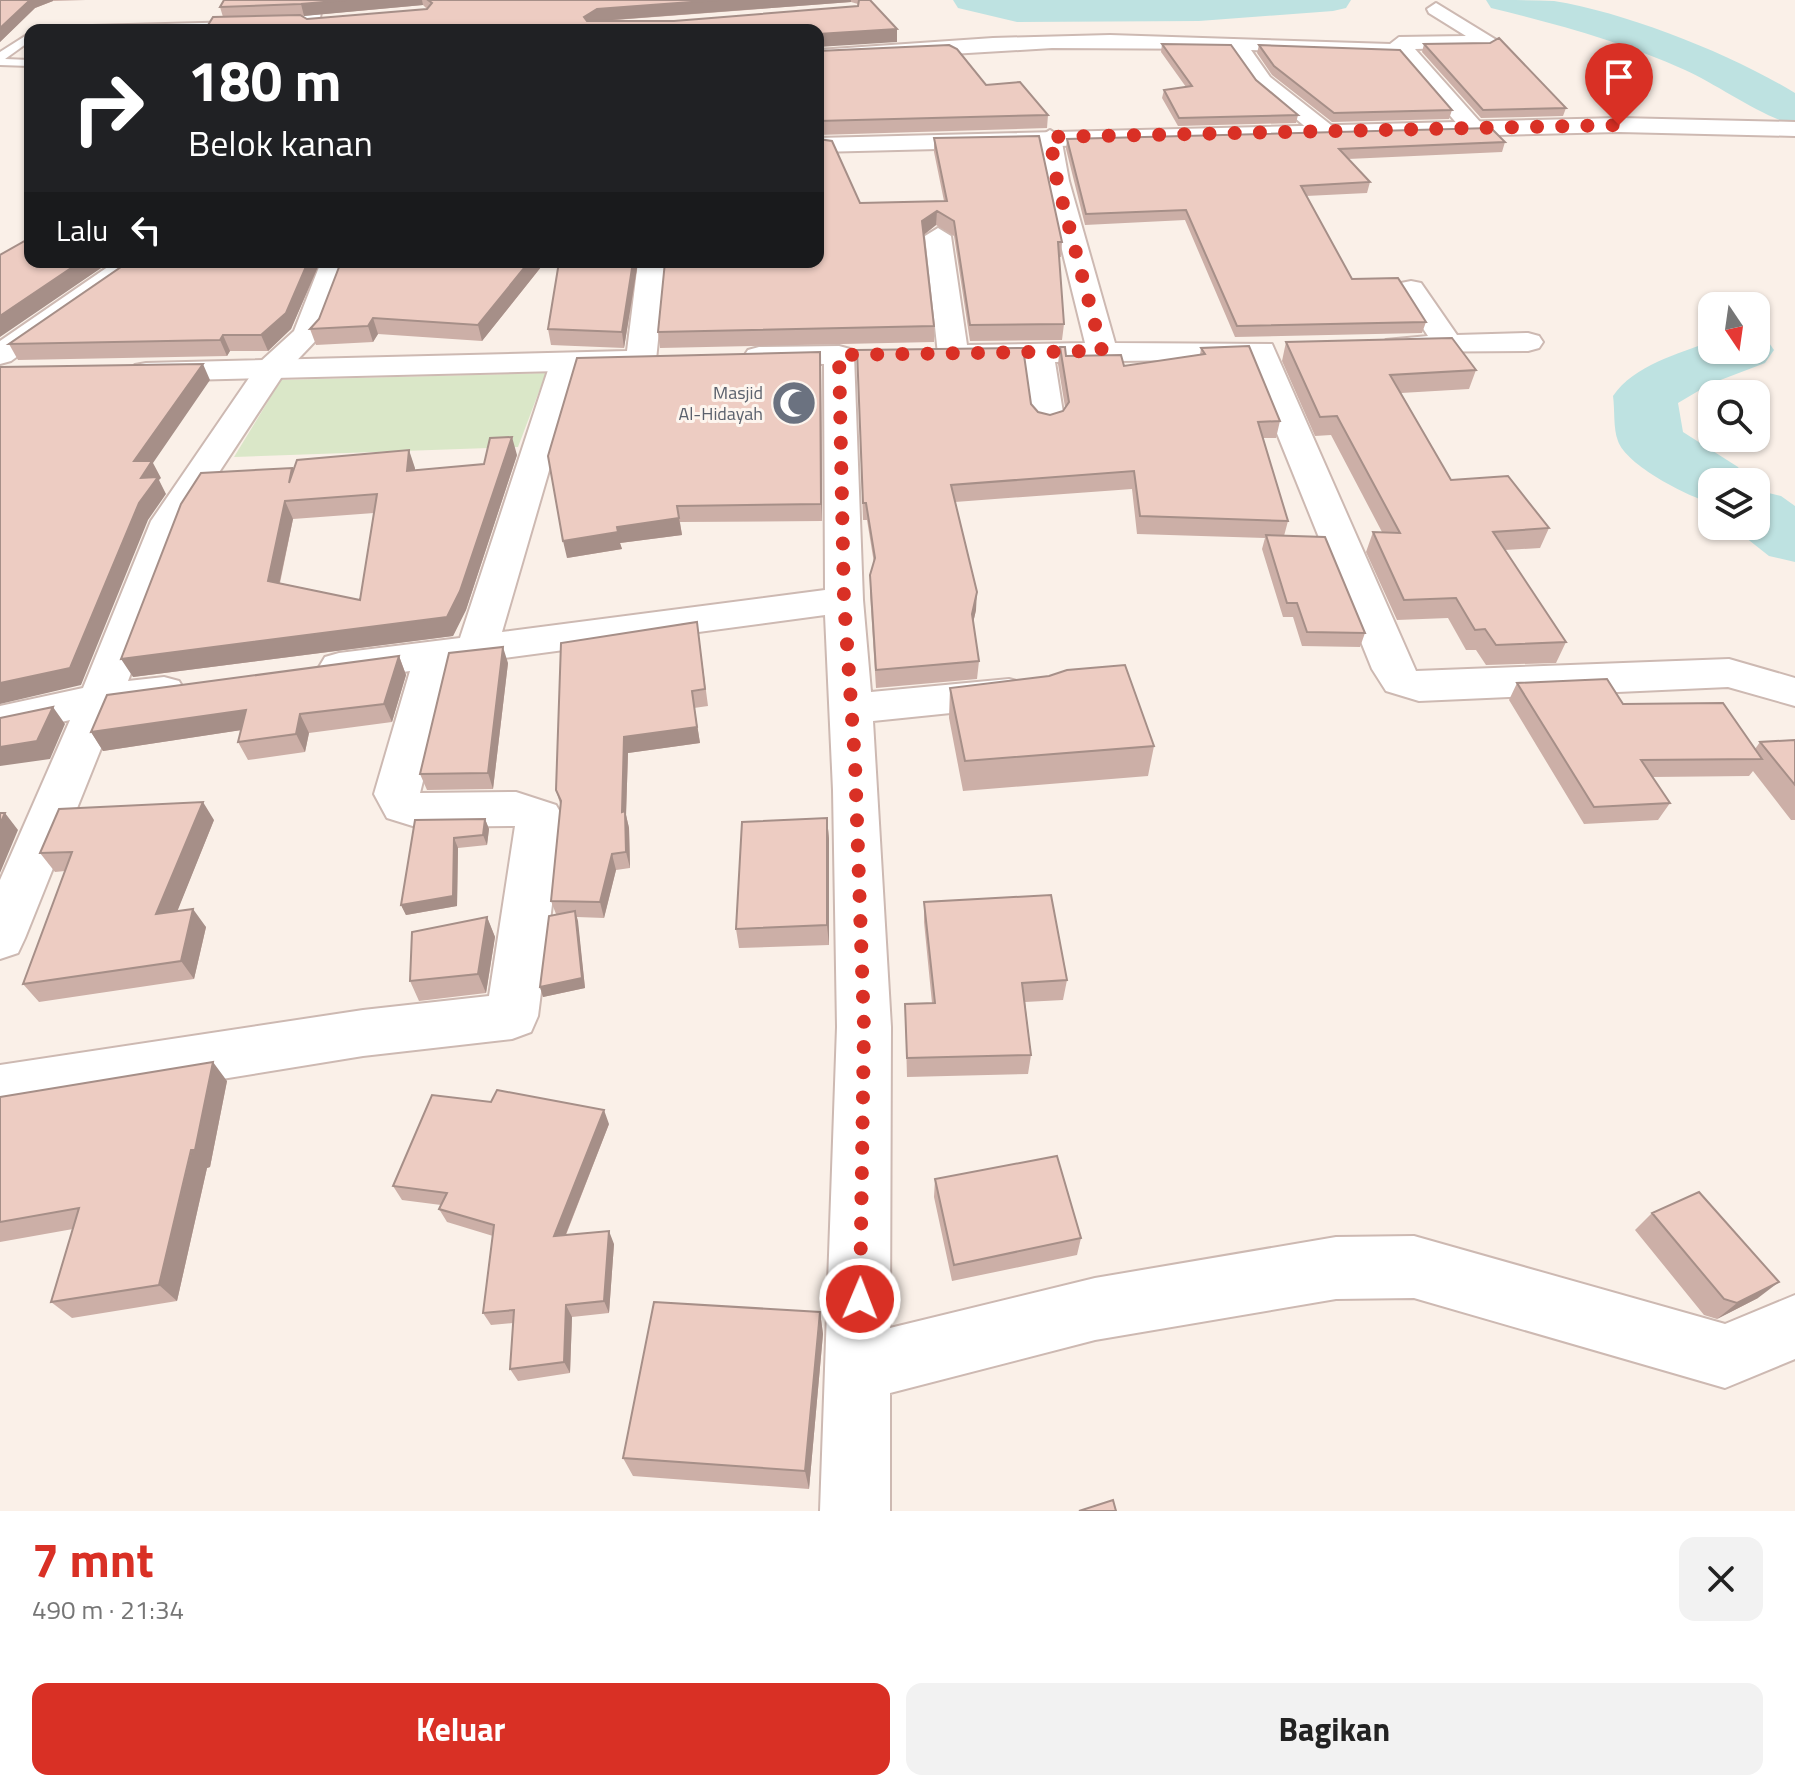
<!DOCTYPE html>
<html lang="id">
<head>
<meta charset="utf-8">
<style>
	body { margin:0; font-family:"Titillium Web",sans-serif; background:#f2f2f2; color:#222; height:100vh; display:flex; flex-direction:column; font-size:30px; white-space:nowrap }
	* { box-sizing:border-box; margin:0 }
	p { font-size:26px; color:#767676 }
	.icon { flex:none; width:44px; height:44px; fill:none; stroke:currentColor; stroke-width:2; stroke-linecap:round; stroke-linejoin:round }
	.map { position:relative; height:1511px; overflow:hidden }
	.sheet { display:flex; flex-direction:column; background:#fff; flex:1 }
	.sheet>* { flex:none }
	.banner { position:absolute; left:24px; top:24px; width:800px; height:244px; border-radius:16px; box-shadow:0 2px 6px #0004; background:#202124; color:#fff; overflow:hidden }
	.needle { width:52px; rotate:167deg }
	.controls { position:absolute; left:1698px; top:292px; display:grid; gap:16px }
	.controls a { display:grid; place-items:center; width:72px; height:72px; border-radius:16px; background:#fff; box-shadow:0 2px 6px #0004; font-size:40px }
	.pin { position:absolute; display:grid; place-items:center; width:68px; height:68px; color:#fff; margin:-82px -34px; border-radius:50% 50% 50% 0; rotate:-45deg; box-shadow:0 0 8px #0007 }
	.pin .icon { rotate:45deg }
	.me { position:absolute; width:88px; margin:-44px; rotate:1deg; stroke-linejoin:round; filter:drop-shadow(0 0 6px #0008) }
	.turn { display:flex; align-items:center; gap:28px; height:168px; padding:0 32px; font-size:36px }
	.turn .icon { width:104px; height:104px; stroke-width:2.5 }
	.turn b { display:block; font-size:56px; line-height:68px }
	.then { display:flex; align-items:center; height:76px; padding:0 32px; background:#0003; gap:16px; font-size:30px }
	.round { display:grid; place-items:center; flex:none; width:84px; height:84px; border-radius:16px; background:#f2f2f2 }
	.summary { display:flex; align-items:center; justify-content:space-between; height:136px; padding:0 32px }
	h1 { font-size:48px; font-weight:700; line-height:60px; color:#d93025 }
	.button { display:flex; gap:16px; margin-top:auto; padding:16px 32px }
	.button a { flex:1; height:92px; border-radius:16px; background:#d93025; color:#fff; font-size:32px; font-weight:700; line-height:92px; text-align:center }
	.button a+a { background:#f2f2f2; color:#222 }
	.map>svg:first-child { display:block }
</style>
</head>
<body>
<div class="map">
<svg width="1795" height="1511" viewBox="0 0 1795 1511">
	<rect width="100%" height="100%" fill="#faf0e8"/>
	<path fill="#dae7c8" d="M546 373 518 447 234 457 281 380Z"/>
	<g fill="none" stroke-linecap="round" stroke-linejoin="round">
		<path fill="#bee2e1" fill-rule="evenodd" d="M953 0H1351L1346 8 1333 11 1199 21 1017 22 958 8Z
			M1486 0C1508 0 1532 0 1554 1 1628 13 1731 54 1795 93V125C1764 118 1718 85 1685 70 1623 42 1557 24 1491 8Z
			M1756 335 1765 337 1774 350 1765 363 1710 384 1678 403 1683 432 1738 467 1748 482H1712V503C1688 497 1626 465 1618 441 1613 428 1615 410 1613 396 1634 365 1678 354 1712 341V350H1756Z
			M1756 490 1781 496 1795 506V562L1769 556 1731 526H1756Z"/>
		<g stroke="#cdb9b2" stroke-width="4">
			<path id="service" d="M239 22 243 27 50 30 55 27Z
				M30 33V41L5 59 30 60V66L0 65V52Z"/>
		</g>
		<g stroke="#cdb9b2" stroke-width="4">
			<path id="minor" d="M305 0H323L318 30H298Z
				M1436 3 1498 41 1488 47 1415 49 1481 123 1484 128 1481 133H1465L1399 56 1251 50 1270 77 1331 125 1334 130 1331 135H1315L1256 85 1231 49 1052 48 818 62V50L993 38 1110 35 1390 44 1399 37 1466 36 1429 13 1427 9Z
				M1050 130 1061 137 1069 181 1115 343 1272 344 1416 671 1729 659 1795 678V706L1728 687 1419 701 1386 691 1372 669 1247 359 1055 362 1064 419 1059 426 1048 429 1037 426 1032 419 1024 362 942 360 938 354 925 236 938 228 951 236 967 345 1085 343 1045 181 1039 137Z
				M115 262H147L11 361 0 364V341Z
				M321 262H349L322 334 283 375 187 521 128 681 164 677 179 681 185 691 179 701 116 711 25 938 18 953 0 959V880L70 720 0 736V706L83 688 151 521 260 362 294 331Z
				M1411 281 1421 283 1457 335 1528 333 1539 336 1543 342 1539 348 1528 351 1386 352 1382 346 1386 340 1428 336 1397 289 1401 283Z
				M839 346 850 349 854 355 863 600 871 692 1009 679 1024 683 1030 693 1024 703 1009 707 873 721 891 1027 890 1328 1095 1278 1336 1237 1414 1236 1725 1324 1795 1295V1359L1725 1388 1414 1298 1336 1299 1095 1340 890 1393V1511H820L837 1027 833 790 825 615 452 665 420 793 516 792 556 805 563 817 538 1016 531 1032 512 1039 363 1056 0 1115V1065L363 1010 489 996 515 826 416 827 387 818 374 794 410 671 339 681 325 677 319 667 325 657 339 653 460 638 550 364 554 358H576L580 364 502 632 825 590 824 364 748 362 744 356 748 350 759 347Z"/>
		</g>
		<g stroke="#cdb9b2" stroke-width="4">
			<path id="tertiary" d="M1619 118 1795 122V136L1619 132 818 152V138Z
				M638 262H666L656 360 652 366 641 369 146 381 135 379 131 372 135 365 146 363 627 351Z"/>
		</g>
		<use href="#service" fill="#fff" fill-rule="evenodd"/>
		<use href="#minor" fill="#fff" fill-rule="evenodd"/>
		<use href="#tertiary" fill="#fff" fill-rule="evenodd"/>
	</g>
	<path fill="#ccafa7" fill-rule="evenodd" d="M0 0H86L53 1 35 8 0 42Z
		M224 0H870L897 42 223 17 220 7ZM851 2 858 4V6L674 21H602ZM423 5 427 9 307 19 302 16Z
		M1162 44 1298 115 1296 123 1178 126 1162 98 1164 90 1186 87 1161 52Z
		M1424 44 1566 108 1563 116 1481 118 1422 52Z
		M1259 45 1452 110 1449 119 1332 122 1272 75 1257 53Z
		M818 51 986 85 1048 115 1047 128 818 135Z
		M934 138 1062 242 1061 257H1059L1064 324 1062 340 970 341 954 236 936 225 924 235 934 326V342L660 348 658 332 860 203 944 201 934 152Z
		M1067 139 1505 142 1502 152 1348 159 1370 182 1367 193 1306 196 1352 279 1426 322 1422 333 1235 337 1185 220 1085 225 1066 149Z
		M172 262H320L291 329 268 351H230L227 356 18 360 9 344Z
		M341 262H545L482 341 378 334 373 342 316 345 310 329 319 319Z
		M559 262H638L624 348 551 345 548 329Z
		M1286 342 1476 370 1469 389 1401 393 1451 480 1549 528 1540 548 1505 550 1566 642 1556 663 1486 665 1476 650H1466L1448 618 1397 620 1366 552 1373 532H1382L1331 435 1315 436 1282 361Z
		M1060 347 1066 356 1124 366 1200 355 1201 348 1280 421 1276 438H1263L1288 521 1284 536 1365 633 1360 647 1302 646 1293 617H1283L1262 549 1265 538 1137 534 1132 489 955 502 976 610 973 623 979 661 977 679 876 688 870 593V575L874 563 867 520H863L857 350 1031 404 1038 412 1050 415 1063 411 1065 407 1058 364Z
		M821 367 822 521 680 522 682 535 620 543 622 549 567 558Z
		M517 455 466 610 453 636 133 677 293 471 415 468V471L484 464ZM374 513 360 600 280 583 293 519Z
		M697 622 708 706 694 708 700 743 628 753 626 815 629 828 630 868 616 870 604 918 577 917 585 988 543 997 540 987 556 914 551 901 561 807 556 790Z
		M399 656 406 675 392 722 309 733 305 752 248 760 238 742 241 730 103 751 91 732Z
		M508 663 493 789 427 790 420 774Z
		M1517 683 1623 704 1755 749 1760 742 1795 740V820H1791L1753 771 1749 776 1652 777 1670 803 1658 820 1584 824 1509 700Z
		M950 688 1154 746 1148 776 963 791 949 718Z
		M827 818 829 839V945L739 948 736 929Z
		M485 819 489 829 487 845 458 848 457 906 406 915 401 905 415 820Z
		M214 820 177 911 206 927 194 979 39 1002 23 984 65 871 55 872 40 853Z
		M924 902 1067 980 1063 1000 1025 1002 1031 1055 1028 1074 907 1077 905 1004 932 1003 924 922Z
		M487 917 495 937 486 993 419 1001 410 981Z
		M227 1081 210 1167 207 1168 177 1301 72 1318 51 1302 73 1229 0 1242V1097Z
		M609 1124 566 1235 614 1244 609 1313 572 1317 570 1373 518 1381 510 1369 513 1323 491 1325 483 1313 493 1236 447 1222 439 1209 441 1205 402 1200 393 1186Z
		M935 1179 1081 1238 1077 1255 952 1281 934 1197Z
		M1652 1213 1758 1298 1717 1319 1704 1315 1635 1230Z
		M820 1312 823 1334 809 1489 633 1476 623 1458Z"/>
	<path fill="#a68f88" d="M30 0H53V1L35 8 0 42V28Z
		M346 0H422L423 5 304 16 301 4Z
		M718 0H851V2L599 21 586 30 584 17 597 9Z
		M897 29V42L818 47V34Z
		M937 211 936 225 922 236V221Z
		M80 262H110L0 337V316Z
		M308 262H320L291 329 268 351 261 335Z
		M529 262H545L482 341 478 325Z
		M633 262H638L624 348 622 332Z
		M373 318 378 334 373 342 368 326Z
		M223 335 230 351 227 356 220 340Z
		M820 352 821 367 822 521 821 504Z
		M203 364 210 380 153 463 161 478 159 480 166 494 148 520 81 685 0 704V683L134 461Z
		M512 437 517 455 466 610 453 636 133 677 121 659 447 617Z
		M409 450 415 468 413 489 407 471Z
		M285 501 293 519 276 599 268 581Z
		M679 518 682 535 620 543 622 549 567 558 563 541 617 527Z
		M977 592 976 610 971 632 972 614Z
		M503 647 508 663 493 789 488 773Z
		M399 656 406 675 392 722 384 704Z
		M692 691 700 743 628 753 626 815 629 828 630 868 626 852 622 812 624 737Z
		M53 707 65 724 50 759 0 766V747Z
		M246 710 255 728 103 751 91 732Z
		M300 714 309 733 305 752 296 734Z
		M203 802 214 820 169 932 156 914Z
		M5 813 18 830 0 873V824Z
		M827 818 829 839V945L827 925Z
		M485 819 489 829 487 845 483 835Z
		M454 838 458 848 457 906 406 915 401 905Z
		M612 854 616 870 604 918 600 902Z
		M193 909 206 927 194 979 181 961Z
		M575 911 578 921 585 988 543 997 540 987Z
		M487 917 495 937 486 993 478 974Z
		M213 1062 227 1081 210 1167 207 1168 177 1301 159 1285Z
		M604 1110 609 1124 560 1249 554 1236Z
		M609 1231 614 1244 609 1313 604 1301Z
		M1779 1282 1758 1298 1717 1319 1737 1303Z
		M566 1305 572 1317 570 1373 564 1362Z
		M820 1312 823 1334 809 1489 805 1471Z"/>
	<path fill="#edccc2" stroke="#a68f88" stroke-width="2" fill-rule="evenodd" d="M0 0H30L0 28Z
		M224 0H346L301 4 220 7Z
		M428 0H718L597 9 584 17 587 21H674L858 6 859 0H870L897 29 818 34V30H205L213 17 300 15 307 19 427 9 432 3Z
		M1499 38 1566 108 1483 110 1424 44 1490 43Z
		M1162 44 1231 45 1256 80 1298 115 1179 118 1164 90 1192 86Z
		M949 45 957 49 986 85 1020 82 1048 115 818 121V51Z
		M1259 45 1400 50 1452 110 1334 113 1274 66Z
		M1491 128 1505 142 1339 149 1370 182 1301 186 1352 279 1398 278 1426 322 1237 326 1186 210 1086 214 1067 139Z
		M1039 136 1062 242H1058L1064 324 970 325 954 221 937 211 922 221 934 326 658 332 665 262H818V139L832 141 860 203 947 201 934 138Z
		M30 238V262H80L0 316V255Z
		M172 262H308L286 313 261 335H223L220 340 9 344 121 267Z
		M341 262H529L478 325 373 318 368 326 310 329 319 319Z
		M559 262H633L622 332 548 329Z
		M1452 338 1476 370 1390 375 1451 480 1508 476 1549 528 1493 532 1566 642 1496 645 1485 629 1475 630 1456 598 1404 600 1373 532 1400 533 1337 416 1320 417 1286 342Z
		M1249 346 1280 421 1258 422 1288 521 1140 516 1134 471 951 485 977 592 972 614 979 661 876 670 870 575 875 558 866 503H863L857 350 1023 348 1031 404 1038 412 1050 415 1063 411 1069 402 1060 347H1065L1066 356 1121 355 1124 366 1205 354 1201 348Z
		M820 352 821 504 677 506 679 518 617 527 618 532 563 541 548 456 577 358Z
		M203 364 134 461H152L141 478 158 477 139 503 70 668 0 683V367Z
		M512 437 460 591 447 617 121 659 181 504 201 473 292 468 289 483 297 460 409 450 407 471 484 464 490 438ZM377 494 360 600 268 581 285 501Z
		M1266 535 1325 537 1365 633 1307 632 1297 603H1287Z
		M697 622 705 689 692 691 697 727 624 737 622 812 625 811 626 852 612 854 600 902 551 901 561 801 556 790 561 643Z
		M503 647 488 773 420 774 449 653Z
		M399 656 384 704 300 714 296 734 238 742 246 710 91 732 107 695Z
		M1125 665 1154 746 965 761 950 688 1049 676 1067 670Z
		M1607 679 1623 704 1723 703 1762 759 1641 760 1670 803 1594 807 1517 683Z
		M53 707 37 741 0 747V718Z
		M1795 740V785L1760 742Z
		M203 802 156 914 193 909 181 961 23 984 72 852 40 853 59 809Z
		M0 813H5L0 824Z
		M827 818V925L736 929 742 822Z
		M485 819 483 835 454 838 453 896 401 905 415 820Z
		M1051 895 1067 980 1022 983 1031 1055 907 1058 905 1004 935 1003 924 902Z
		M575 911 582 978 540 987 549 916Z
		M487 917 478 974 410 981 412 932Z
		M213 1062 195 1150H191L159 1285 51 1302 79 1208 0 1222V1097Z
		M497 1090 604 1110 554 1236 609 1231 604 1301 566 1305 564 1362 510 1369 514 1310 483 1313 494 1225 439 1209 447 1193 393 1186 432 1095 491 1102Z
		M1057 1156 1081 1238 954 1265 935 1179Z
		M1699 1192 1779 1282 1737 1303 1724 1299 1652 1213Z
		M654 1302 820 1312 805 1471 623 1458Z
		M1113 1500 1116 1511H1079Z"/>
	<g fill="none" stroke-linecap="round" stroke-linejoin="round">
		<path stroke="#d93025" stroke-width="14" stroke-dasharray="0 25.2" d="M860 1299 864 1027 855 762 844 600 839 355 1102 351 1057 181 1050 137 1619 125"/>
	</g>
	<defs>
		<g id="mosque-disc" transform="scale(2.3)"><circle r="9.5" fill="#6b7280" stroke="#fdf5ee"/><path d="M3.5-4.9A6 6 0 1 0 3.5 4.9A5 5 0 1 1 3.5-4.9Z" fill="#fff"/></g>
	</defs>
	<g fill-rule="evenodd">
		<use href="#mosque-disc" x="794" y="403"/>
	</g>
	<g text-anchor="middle" stroke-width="6" stroke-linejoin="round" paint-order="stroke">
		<g font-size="18" fill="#5b616d" stroke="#fdf5ee" text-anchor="end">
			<text x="763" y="399">Masjid<tspan x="763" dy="21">Al-Hidayah</tspan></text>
		</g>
	</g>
</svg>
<div class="controls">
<a><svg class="needle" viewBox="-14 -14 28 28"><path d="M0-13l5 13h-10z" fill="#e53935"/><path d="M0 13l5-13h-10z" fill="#767676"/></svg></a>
<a><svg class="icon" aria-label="search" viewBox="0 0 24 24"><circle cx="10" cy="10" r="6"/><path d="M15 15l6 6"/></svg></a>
<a><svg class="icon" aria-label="layers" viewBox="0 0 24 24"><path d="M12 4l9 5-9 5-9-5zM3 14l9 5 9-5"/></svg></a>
</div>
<div class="pin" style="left:1619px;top:125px;background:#d93025"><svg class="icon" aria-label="arrive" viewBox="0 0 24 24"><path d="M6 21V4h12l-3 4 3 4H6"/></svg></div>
<svg class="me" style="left:860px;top:1299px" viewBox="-20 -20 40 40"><circle r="17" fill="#d93025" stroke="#fff" stroke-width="3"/><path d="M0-11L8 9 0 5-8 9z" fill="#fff"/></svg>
<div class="banner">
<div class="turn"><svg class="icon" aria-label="right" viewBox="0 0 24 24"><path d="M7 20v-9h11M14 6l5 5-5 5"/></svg><div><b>180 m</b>Belok kanan</div></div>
<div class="then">Lalu<svg class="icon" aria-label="left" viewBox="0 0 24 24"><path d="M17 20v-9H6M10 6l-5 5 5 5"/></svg></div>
</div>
</div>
<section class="sheet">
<div class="summary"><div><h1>7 mnt</h1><p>490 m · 21:34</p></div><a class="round"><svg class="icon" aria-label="close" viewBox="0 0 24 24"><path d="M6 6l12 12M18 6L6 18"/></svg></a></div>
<div class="button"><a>Keluar</a><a>Bagikan</a></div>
</section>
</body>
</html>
